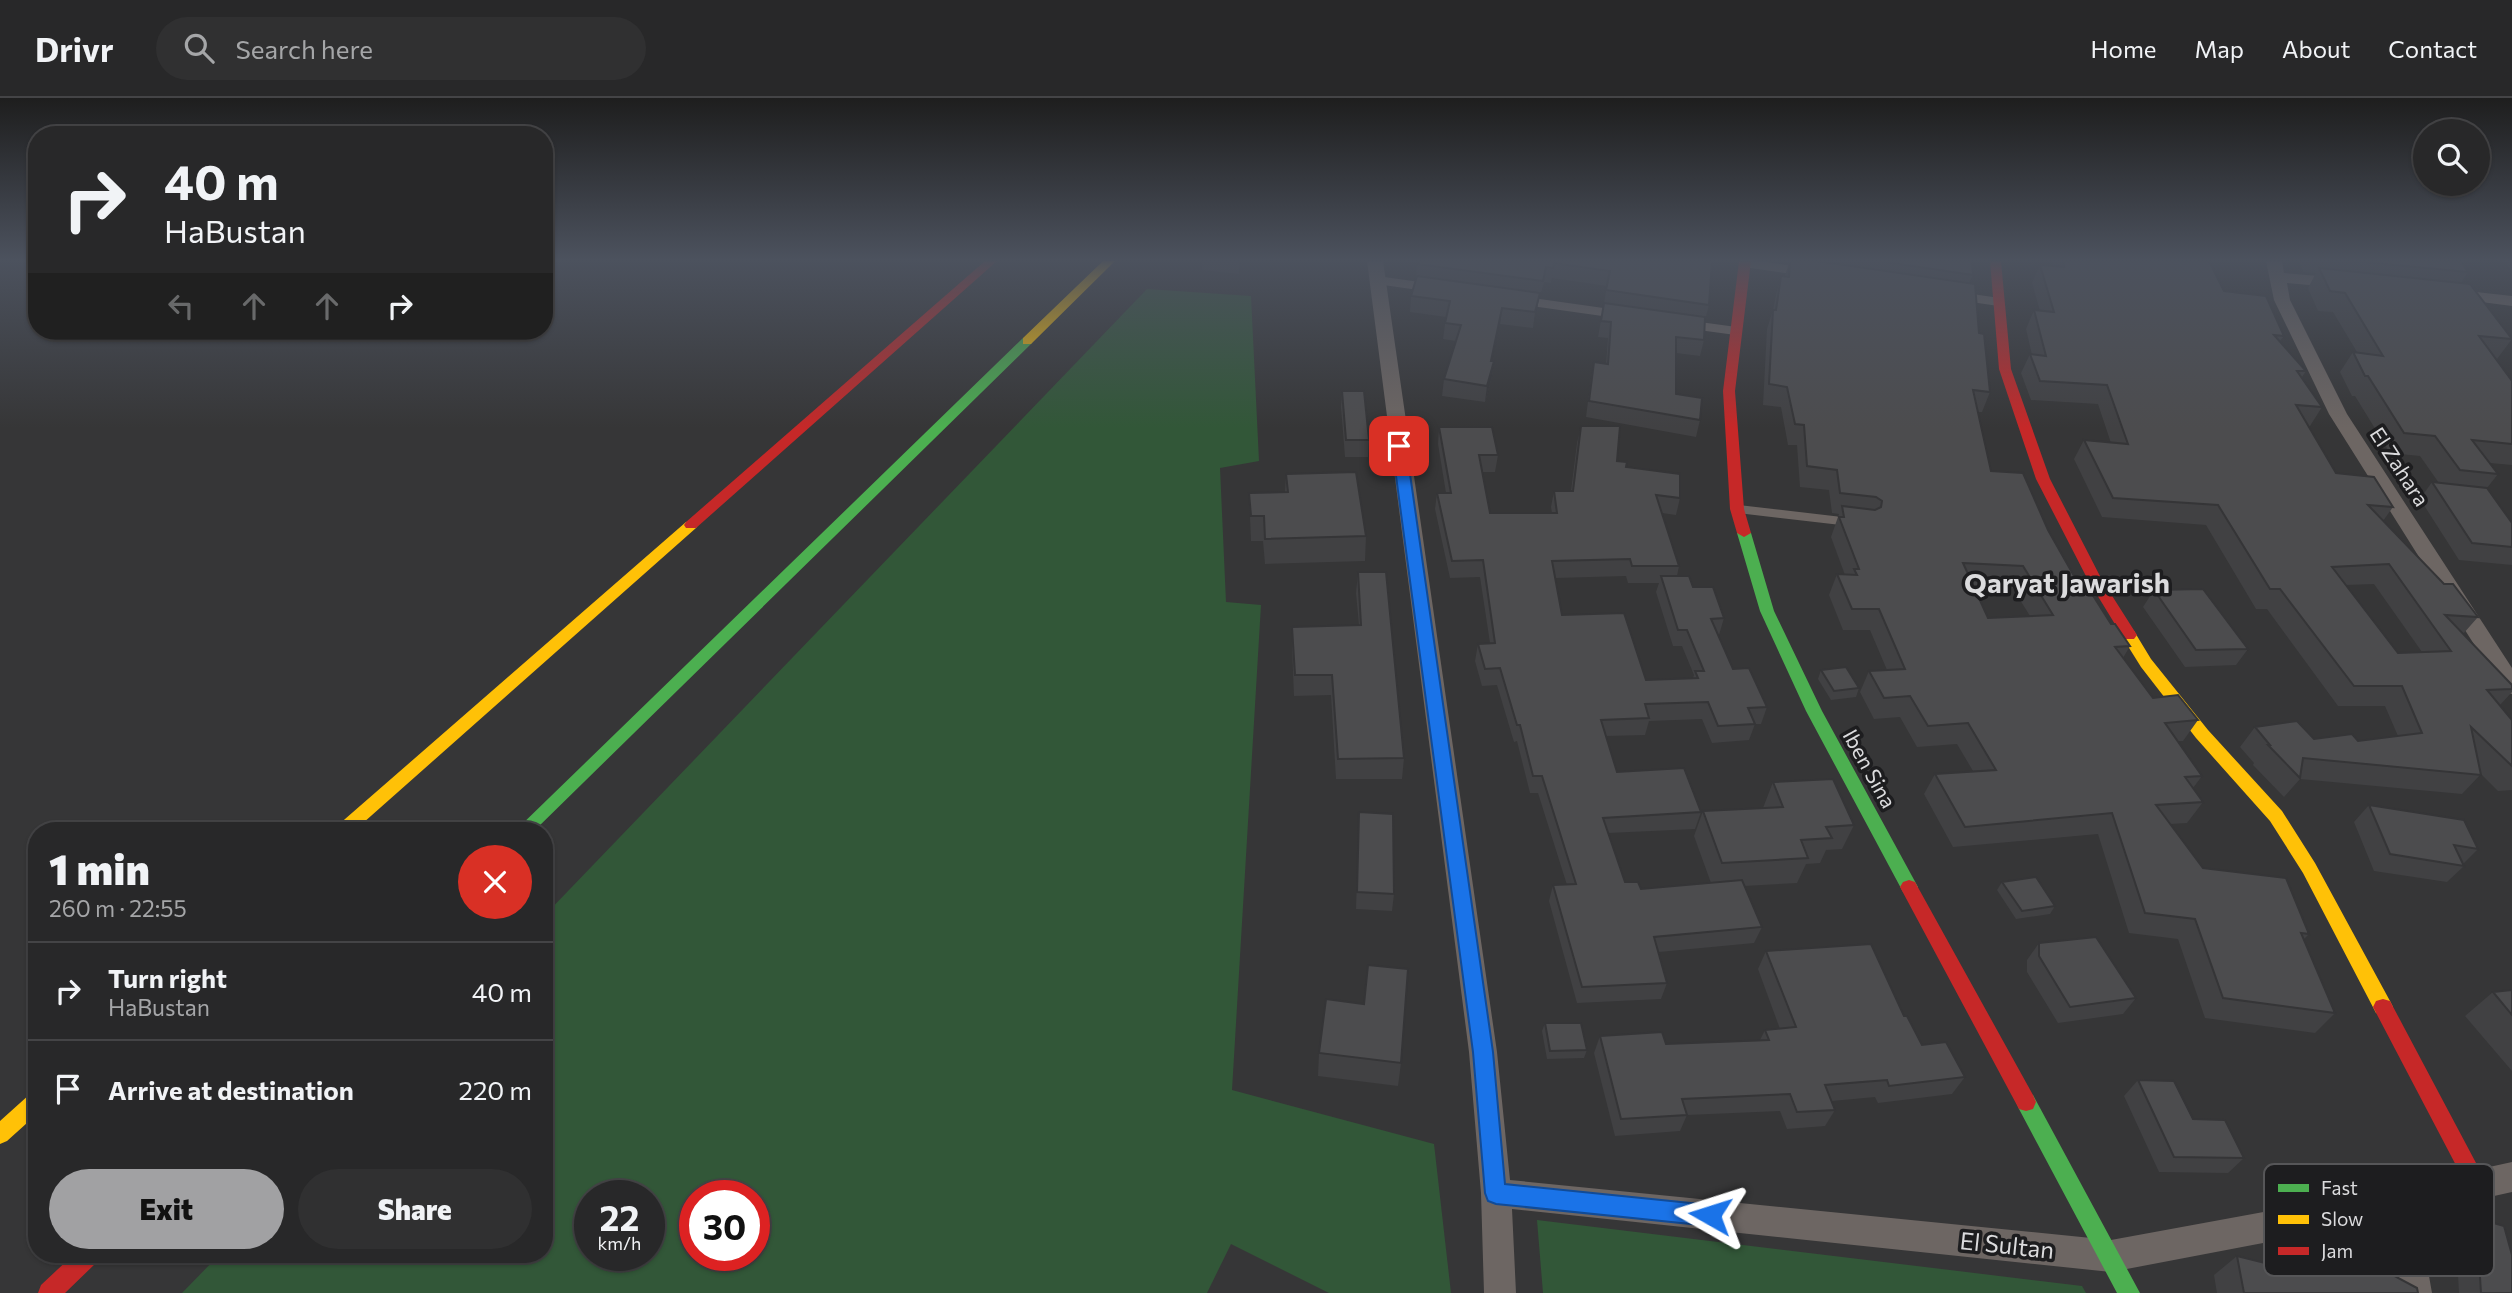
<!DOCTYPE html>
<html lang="en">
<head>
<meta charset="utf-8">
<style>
	body { margin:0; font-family:Commissioner,sans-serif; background:#303031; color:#f1f3f6; height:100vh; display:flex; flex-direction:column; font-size:26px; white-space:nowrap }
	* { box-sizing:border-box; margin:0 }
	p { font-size:23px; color:#a5a6a8 }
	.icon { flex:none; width:38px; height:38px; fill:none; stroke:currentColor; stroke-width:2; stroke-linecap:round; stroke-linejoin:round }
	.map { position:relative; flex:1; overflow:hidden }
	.drawer { position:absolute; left:28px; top:724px; width:525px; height:441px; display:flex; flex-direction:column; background:#282829; border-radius:28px; box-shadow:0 2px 5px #0004,0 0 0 2px #444446 }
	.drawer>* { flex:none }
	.top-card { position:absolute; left:28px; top:28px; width:525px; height:214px; border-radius:28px; box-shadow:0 2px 5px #0004,0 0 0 2px #444446; background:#282829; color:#f1f3f6; overflow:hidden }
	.buttons { position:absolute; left:2413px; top:21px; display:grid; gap:14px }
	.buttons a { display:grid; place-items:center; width:77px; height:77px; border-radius:50%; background:#282829; box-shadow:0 2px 5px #0004,0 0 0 2px #444446; font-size:35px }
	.speed { position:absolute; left:574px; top:1082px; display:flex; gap:14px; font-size:35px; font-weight:700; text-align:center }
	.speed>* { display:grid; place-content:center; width:91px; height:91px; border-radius:50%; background:#282829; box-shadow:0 2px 5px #0004,0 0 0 2px #444446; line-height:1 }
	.speed small { font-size:18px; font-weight:400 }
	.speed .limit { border:10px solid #d22; background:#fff; color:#111 }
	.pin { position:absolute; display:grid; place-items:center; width:60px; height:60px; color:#fff; margin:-30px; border-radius:14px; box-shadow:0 4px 10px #0006 }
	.me { position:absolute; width:77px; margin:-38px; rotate:276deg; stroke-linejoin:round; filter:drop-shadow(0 0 5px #0008) }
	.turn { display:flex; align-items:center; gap:24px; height:147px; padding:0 21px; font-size:32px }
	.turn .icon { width:91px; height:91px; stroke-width:2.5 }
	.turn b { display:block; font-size:49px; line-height:60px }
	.lanes { display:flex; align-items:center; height:66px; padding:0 21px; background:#0003; justify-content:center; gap:35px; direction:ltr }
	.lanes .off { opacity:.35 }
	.round { display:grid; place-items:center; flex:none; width:74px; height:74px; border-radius:37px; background:#303031 }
	.head { display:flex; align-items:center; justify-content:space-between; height:119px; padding:0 21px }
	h1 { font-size:42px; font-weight:800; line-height:52px }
	.button { display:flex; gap:14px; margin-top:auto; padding:14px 21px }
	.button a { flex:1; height:80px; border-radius:42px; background:#a1a1a3; color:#111; font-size:28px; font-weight:800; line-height:80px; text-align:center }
	.button a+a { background:#303031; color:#f1f3f6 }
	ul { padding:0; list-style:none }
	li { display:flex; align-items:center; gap:21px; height:98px; padding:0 21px; border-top:2px solid #444446 }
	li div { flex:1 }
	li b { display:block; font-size:26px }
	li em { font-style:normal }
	header { display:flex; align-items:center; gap:42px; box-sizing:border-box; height:98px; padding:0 35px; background:#282829; border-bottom:2px solid #444446 }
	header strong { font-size:33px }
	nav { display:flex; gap:38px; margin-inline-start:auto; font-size:24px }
	.search { width:490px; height:63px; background:#303031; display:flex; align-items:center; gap:18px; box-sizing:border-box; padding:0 24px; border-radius:38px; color:#a5a6a8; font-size:26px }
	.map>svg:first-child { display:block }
</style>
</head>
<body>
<header>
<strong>Drivr</strong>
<div class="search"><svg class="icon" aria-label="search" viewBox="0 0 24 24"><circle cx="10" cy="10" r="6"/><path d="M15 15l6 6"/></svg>Search here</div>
<nav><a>Home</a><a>Map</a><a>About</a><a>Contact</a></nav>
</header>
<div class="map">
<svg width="2512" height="1195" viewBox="0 0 2512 1195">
	<rect width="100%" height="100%" fill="#363637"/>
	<path fill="#325738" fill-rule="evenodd" d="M1147 191 1251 198 1259 363 1220 370 1226 504 1261 507 1232 992 1434 1046 1451 1195H1329L1231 1146 1207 1195H182L219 1157H544V818ZM590 1097H649V1157H590ZM695 1097H754V1157H695Z
		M1537 1122 2082 1188 2086 1195H1543Z"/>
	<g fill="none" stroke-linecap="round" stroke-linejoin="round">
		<path stroke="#6d6663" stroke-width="8" d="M1744 165 1800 173
			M1377 182 1426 189
			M1965 199 1999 204
			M1525 203 1617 216
			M1692 227 1736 233
			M1738 411 1850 424"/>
		<path fill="#6d6663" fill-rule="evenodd" d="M1367 163H1383L1497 954 1510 1082 2111 1142 2394 1090 2512 1064V1094L2413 1116 2423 1144 2432 1195H2400L2391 1144 2384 1122 2111 1174 1512 1111 1516 1195H1484L1481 1095 1469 954Z
			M2266 163H2282L2284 175 2342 180 2350 185 2342 190 2287 185 2290 202 2347 316 2512 570V596L2504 594 2329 316 2274 202Z
			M2449 191 2512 198V208L2443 199 2441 196Z"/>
		<path fill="#4caf50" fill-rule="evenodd" d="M1027 239 1033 243 1031 246 534 733H515L1023 240Z
			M1744 431 1751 435 1774 513 1822 613 1918 789 1915 794 1909 796 1903 794 1806 613 1760 513 1737 435Z
			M2026 995 2033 997 2140 1195H2117L2019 1011 2016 1004 2019 997Z"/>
		<path fill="#ffc107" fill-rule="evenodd" d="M1103 163H1115L1031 246H1023V240Z
			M691 423 696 424 698 427 696 430 354 733H335L337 728 686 424Z
			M2129 532 2134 533 2151 561 2208 632 2282 713 2315 765 2390 903 2393 909 2390 915 2383 917 2376 915 2303 775 2270 723 2196 640 2141 569 2121 537Z
			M37 994V1016L7 1043 0 1046V1023L30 996Z"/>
		<path fill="#c62828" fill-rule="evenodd" d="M985 163H997L696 430H686L684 427 686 424Z
			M1739 163H1751L1735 293 1744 411 1751 435 1744 439 1737 435 1730 411 1723 293Z
			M1990 163H2001L2011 271 2050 381 2102 482 2137 537 2134 541H2124L2088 482 2036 381 1999 271Z
			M1909 782 1915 784 2033 997 2036 1004 2033 1011 2026 1013 2019 1011 1900 789 1903 784Z
			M2383 901 2390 903 2484 1080 2488 1087 2484 1094 2477 1097 2470 1094 2373 909 2376 903Z
			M73 1157H99L96 1165 65 1195H38L41 1187Z"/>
	</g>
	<path fill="#414143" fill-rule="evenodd" d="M1202 163H1246L1239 176 1202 172Z
		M1404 163H1712L1709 207 1705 222 1704 242 1700 258 1676 255V296L1700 322 1696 339 1586 319 1591 280 1594 264 1606 266 1608 240 1598 239 1607 188 1552 180 1551 185 1544 184 1540 199 1539 198 1533 230 1500 226 1492 263H1494L1492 279 1485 304 1442 298 1444 281 1456 243 1443 241 1446 219 1410 214 1411 198 1417 181H1416L1417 164Z
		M1786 163H1972L1973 177 1969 185 1990 294 1982 314H1978L1991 373 2048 432 2078 485 2111 526 2130 548 2123 560 2153 600 2198 622 2183 643H2178L2202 678 2193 690 2203 704 2187 725 2170 726 2203 770 2309 836 2304 841 2335 915 2315 935 2205 920 2178 841 2129 835 2098 736 1953 749 1924 696 1935 676 1973 673 1957 646 1917 649 1900 619 1874 621 1860 594 1869 573 1887 572 1870 532H1843L1829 497 1837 476 1845 477 1831 439 1839 416 1832 415 1829 392 1800 389 1797 347H1788L1781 309 1763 307 1767 231 1773 212 1776 197 1781 178H1785L1789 165H1786ZM1973 487 2012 489 2030 518 1988 520Z
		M2052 163H2209L2224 193 2284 238 2280 243 2306 273 2302 279 2322 309 2310 328H2309L2336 375 2393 409 2383 423 2444 486 2478 519 2463 536 2512 587V594L2500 607 2512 622V692L2498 693 2481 676 2462 696 2300 681 2284 699 2253 667 2254 665 2240 649 2255 629 2314 641 2358 643 2398 638 2385 608H2338L2267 511H2256L2206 427 2102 419 2074 361 2084 342 2111 345 2098 306 2031 302 2021 275 2030 256 2032 257 2026 231 2034 212 2040 213 2032 185 2040 167 2053 168ZM2374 486 2422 554 2398 555 2346 487Z
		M2299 163H2461L2468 174 2461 185 2512 241 2497 261H2496L2512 283V367L2490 365 2498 376 2487 390 2512 425V467L2459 462 2420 401 2432 384 2439 385 2420 358 2390 355 2355 298H2352L2340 274 2353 254H2357L2333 214 2318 213 2308 190 2316 175 2303 174Z
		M2503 163H2512V173Z
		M1342 293 1369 342 1368 359H1345L1341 309Z
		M1581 328 1617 363 1680 400 1676 417 1662 415 1679 468 1677 478 1693 489 1724 520 1719 537H1718L1733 571 1767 609 1761 626H1755L1749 642 1712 645 1702 621 1649 623 1645 637 1606 638 1617 674 1701 714 1695 731 1608 735 1625 784 1641 791 1711 785 1694 738 1703 713 1763 710 1773 684 1854 727 1842 751 1826 752 1820 765 1806 766 1797 785 1744 788 1762 829 1754 845 1659 854 1667 885 1661 901 1577 905 1549 803 1553 787H1567L1538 695H1530L1517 643 1514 644 1497 587 1482 588 1475 563 1478 546 1490 545 1480 479 1450 480 1435 411 1437 395H1446L1438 346 1439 329 1498 357 1495 374H1482L1490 415H1552L1551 409 1554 393H1571L1577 345ZM1626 478 1628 485H1659L1656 494 1673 548H1682L1694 577 1693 580 1646 582 1562 517 1555 480Z
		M1286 376 1366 438 1365 463 1265 466 1263 443H1251L1249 395 1285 394Z
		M1358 474 1404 660 1402 681H1336L1331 597 1294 598 1292 549V529L1359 527 1356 495Z
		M2154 492 2248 551 2236 567 2185 569 2143 509Z
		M1821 572 1859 590 1856 599 1831 602 1818 581Z
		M2369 707 2478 751 2463 766 2464 768 2447 784 2374 773 2354 724Z
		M1359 714 1394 796 1392 813 1356 811Z
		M2002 784 2055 808 2050 816 2016 821 1997 792Z
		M2039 845 2136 900 2123 916 2058 925 2027 874V862Z
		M1766 853 1904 918 1922 947 1965 979 1952 996 1878 1005 1875 999 1832 1003 1835 1012 1825 1028 1787 1031 1780 1013 1687 1017 1680 1033 1615 1038 1594 955 1600 938 1666 946 1760 942 1765 932 1780 931 1758 871Z
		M2512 892V973L2465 918 2493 894Z
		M1364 906 1401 965 1398 988 1318 978 1319 955Z
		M1545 925 1587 952 1584 960 1547 961 1542 933Z
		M2138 982 2193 1021 2244 1060 2228 1075 2159 1074 2124 998Z
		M2445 1111 2512 1195H2459L2458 1177 2435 1170 2425 1125Z
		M2306 1136 2344 1151 2418 1195H2217L2214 1177 2237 1158 2284 1170 2282 1155Z"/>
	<path fill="#353537" d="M1239 163H1246L1239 176Z
		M1540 195 1537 211 1533 230 1535 214Z
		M1502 210 1500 226 1489 279 1491 263Z
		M1494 263 1492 279 1485 304 1487 288Z"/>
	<path fill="#4c4c4e" stroke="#353537" stroke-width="2" fill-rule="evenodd" d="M1418 163H1712L1709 207 1606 192 1610 173 1554 165 1553 170 1546 169 1543 183 1417 166Z
		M1790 163H1817L1975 186 1979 235 1984 236 1990 294 1973 292 1991 373 2023 375 2048 432 2078 485H2085L2111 526H2115L2130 548 2115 549 2153 600 2178 597 2198 622 2165 625 2202 678 2185 679 2203 704 2156 707 2203 770 2286 780 2309 836 2301 835 2335 915 2223 900 2195 821 2145 815 2112 715 1965 729 1935 676 1996 672 1968 625 1928 628 1910 598 1884 600 1869 573 1905 571 1879 511H1852L1837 476 1857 477 1854 471H1859L1839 419H1844L1842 408 1875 412 1881 409 1882 403 1876 399 1840 395 1837 372 1807 368 1804 327 1795 326 1787 289 1769 286 1773 212H1776L1781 178 1789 179ZM1963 465 2023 468 2053 517 1988 520Z
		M1879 163H1972L1973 177Z
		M2063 163H2209L2224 193 2266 198 2284 238 2274 237 2306 273H2297L2322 309 2296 307 2336 375 2374 379 2393 409 2368 407 2444 486H2453L2478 519 2445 517 2512 587V591L2487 592 2512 622V668L2471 629 2481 677 2303 660 2300 680 2268 647H2270L2255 629 2297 623 2314 641 2352 636 2358 643 2422 635 2402 588H2354L2280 491H2270L2218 407 2113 400 2084 342 2128 346 2107 287 2040 283 2030 256 2046 258 2034 212 2054 214 2040 167 2064 169ZM2389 466 2451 553 2398 555 2332 469Z
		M2353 163H2461L2468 174Z
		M2319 170 2470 186 2512 241 2479 238 2512 283V346L2472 342 2498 376 2460 372 2435 338 2404 335 2368 278H2365L2353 254 2383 258 2345 195 2330 193Z
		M1417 178 1540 195 1535 214 1502 210 1491 263H1494L1487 288 1444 281 1461 227 1445 225 1450 203 1411 198Z
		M1604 205 1705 219 1704 242 1676 239V296L1702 300 1700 322 1589 303 1594 264 1608 266 1611 224 1601 223Z
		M1342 293H1364L1369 342H1346Z
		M1581 328H1620L1617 363 1627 364 1626 369 1680 376V400L1656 397 1679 468H1632L1630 461 1552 463 1562 517 1624 515 1646 582 1698 580 1695 573H1704L1687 532H1678L1661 478H1689L1693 489H1713L1724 520 1711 521 1733 571 1749 570 1767 609 1748 610 1755 626 1718 628 1708 604 1645 606 1649 620 1601 622 1617 674 1684 670 1701 714 1603 720 1625 784H1638L1641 791 1742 782 1762 829 1654 839 1667 885 1582 889 1553 787 1576 786 1542 678H1533L1520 627H1517L1500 570 1485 571 1478 546 1495 545 1483 462 1452 463 1437 395H1451L1439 329H1492L1498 357H1479L1490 415H1557L1554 393H1573Z
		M1356 374 1366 438 1265 441 1264 418H1251L1249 395 1288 394 1286 376Z
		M2432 384 2487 390 2512 425V449L2472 445Z
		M1358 474H1386L1404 660 1338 661 1332 577H1295L1292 529 1361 527Z
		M2203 491 2248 551 2196 552 2154 492Z
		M1846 569 1859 590 1834 593 1821 572Z
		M1833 681 1854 727 1826 729 1832 740 1801 742 1808 760 1722 765 1703 713 1783 709 1773 684Z
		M2369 707 2464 722 2478 751 2454 747 2464 768 2390 756Z
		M1359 714 1393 716 1394 796 1357 794Z
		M2036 779 2055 808 2022 813 2002 784Z
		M2096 839 2136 900 2070 909 2039 858V845Z
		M1871 846 1904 918H1907L1922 947 1946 944 1965 979 1889 988 1887 982 1825 987 1835 1012 1797 1014 1790 996 1682 1001 1687 1017 1621 1021 1600 938 1662 934 1666 946 1769 942 1765 932 1796 929 1766 853Z
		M1368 867 1408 871 1401 965 1319 955 1326 901 1364 906Z
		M2512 892V917L2493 894Z
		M1545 925H1581L1587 952 1550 953Z
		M2138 982 2174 983 2193 1021 2225 1022 2244 1060 2174 1059Z
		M2445 1111 2504 1128 2512 1157V1195H2481L2479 1163 2455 1156Z
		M2306 1136 2344 1148V1151L2417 1190 2418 1195H2244L2237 1158 2313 1177Z"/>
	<linearGradient id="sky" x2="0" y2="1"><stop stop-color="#1e1e1e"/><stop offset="0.49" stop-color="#4c525e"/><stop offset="1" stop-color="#4c525e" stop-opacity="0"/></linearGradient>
	<rect width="2512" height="330" fill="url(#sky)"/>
	<path fill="#1a73e8" stroke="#114b97" stroke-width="2" d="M1399 344 1406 348 1493 954 1505 1086 1710 1107 1717 1110 1720 1117 1717 1125 1710 1128 1496 1106 1488 1103 1485 1095 1473 954 1392 348Z"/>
	<g text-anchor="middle" stroke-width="7" stroke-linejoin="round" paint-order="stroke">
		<g font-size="21" fill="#dbdbdd" stroke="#1d1d1f">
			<text transform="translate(2399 369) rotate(57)" y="7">El Zahara</text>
			<text transform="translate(1869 671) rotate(61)" y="7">Iben Sina</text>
		</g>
		<g font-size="24" fill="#dbdbdd" stroke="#1d1d1f">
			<text transform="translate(2007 1148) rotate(6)" y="8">El Sultan</text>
		</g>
		<g font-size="28" font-weight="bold" fill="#dbdbdd" stroke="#1d1d1f">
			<text x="2067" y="495">Qaryat Jawarish</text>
		</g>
	</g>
	<rect x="2264" y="1066" width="230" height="112" rx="10" fill="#1d1d1f" stroke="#565658" stroke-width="2"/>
	<rect x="2278" y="1086" width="31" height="8" fill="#4caf50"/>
	<rect x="2278" y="1117" width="31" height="9" fill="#ffc107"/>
	<rect x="2278" y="1149" width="31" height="8" fill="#c62828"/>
	<g font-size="19" fill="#dbdbdd">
		<text x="2321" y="1097">Fast</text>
		<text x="2321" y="1128">Slow</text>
		<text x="2321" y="1160">Jam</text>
	</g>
</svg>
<div class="buttons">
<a><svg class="icon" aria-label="search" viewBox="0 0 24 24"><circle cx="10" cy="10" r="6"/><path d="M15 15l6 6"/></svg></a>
</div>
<div class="speed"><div>22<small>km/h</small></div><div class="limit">30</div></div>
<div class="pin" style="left:1399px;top:348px;background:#d93025"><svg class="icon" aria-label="arrive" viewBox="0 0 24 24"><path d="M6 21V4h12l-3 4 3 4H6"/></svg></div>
<svg class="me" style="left:1710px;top:1117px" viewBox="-20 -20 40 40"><path d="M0-17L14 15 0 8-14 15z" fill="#1a73e8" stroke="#fff" stroke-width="4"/></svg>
<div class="top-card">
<div class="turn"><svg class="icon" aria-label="right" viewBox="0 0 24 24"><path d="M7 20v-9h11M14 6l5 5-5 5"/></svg><div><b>40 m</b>HaBustan</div></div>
<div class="lanes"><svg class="icon off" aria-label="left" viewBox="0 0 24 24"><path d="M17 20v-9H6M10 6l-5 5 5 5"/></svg><svg class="icon off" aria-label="ahead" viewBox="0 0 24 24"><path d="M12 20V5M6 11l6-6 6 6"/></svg><svg class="icon off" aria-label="ahead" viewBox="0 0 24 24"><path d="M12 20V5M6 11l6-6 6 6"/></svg><svg class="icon" aria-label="right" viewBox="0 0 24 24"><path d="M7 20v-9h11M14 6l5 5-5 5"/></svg></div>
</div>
<section class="drawer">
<div class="head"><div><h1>1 min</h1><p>260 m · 22:55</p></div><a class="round" style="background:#d93025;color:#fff"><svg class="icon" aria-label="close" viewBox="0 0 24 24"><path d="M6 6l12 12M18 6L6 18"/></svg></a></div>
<ul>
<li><svg class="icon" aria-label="right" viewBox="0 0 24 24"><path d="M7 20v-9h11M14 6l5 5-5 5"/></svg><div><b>Turn right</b><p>HaBustan</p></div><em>40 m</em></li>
<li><svg class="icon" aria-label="arrive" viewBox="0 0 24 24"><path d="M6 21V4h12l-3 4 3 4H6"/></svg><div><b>Arrive at destination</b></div><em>220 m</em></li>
</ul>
<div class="button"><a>Exit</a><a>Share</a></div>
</section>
</div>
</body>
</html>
